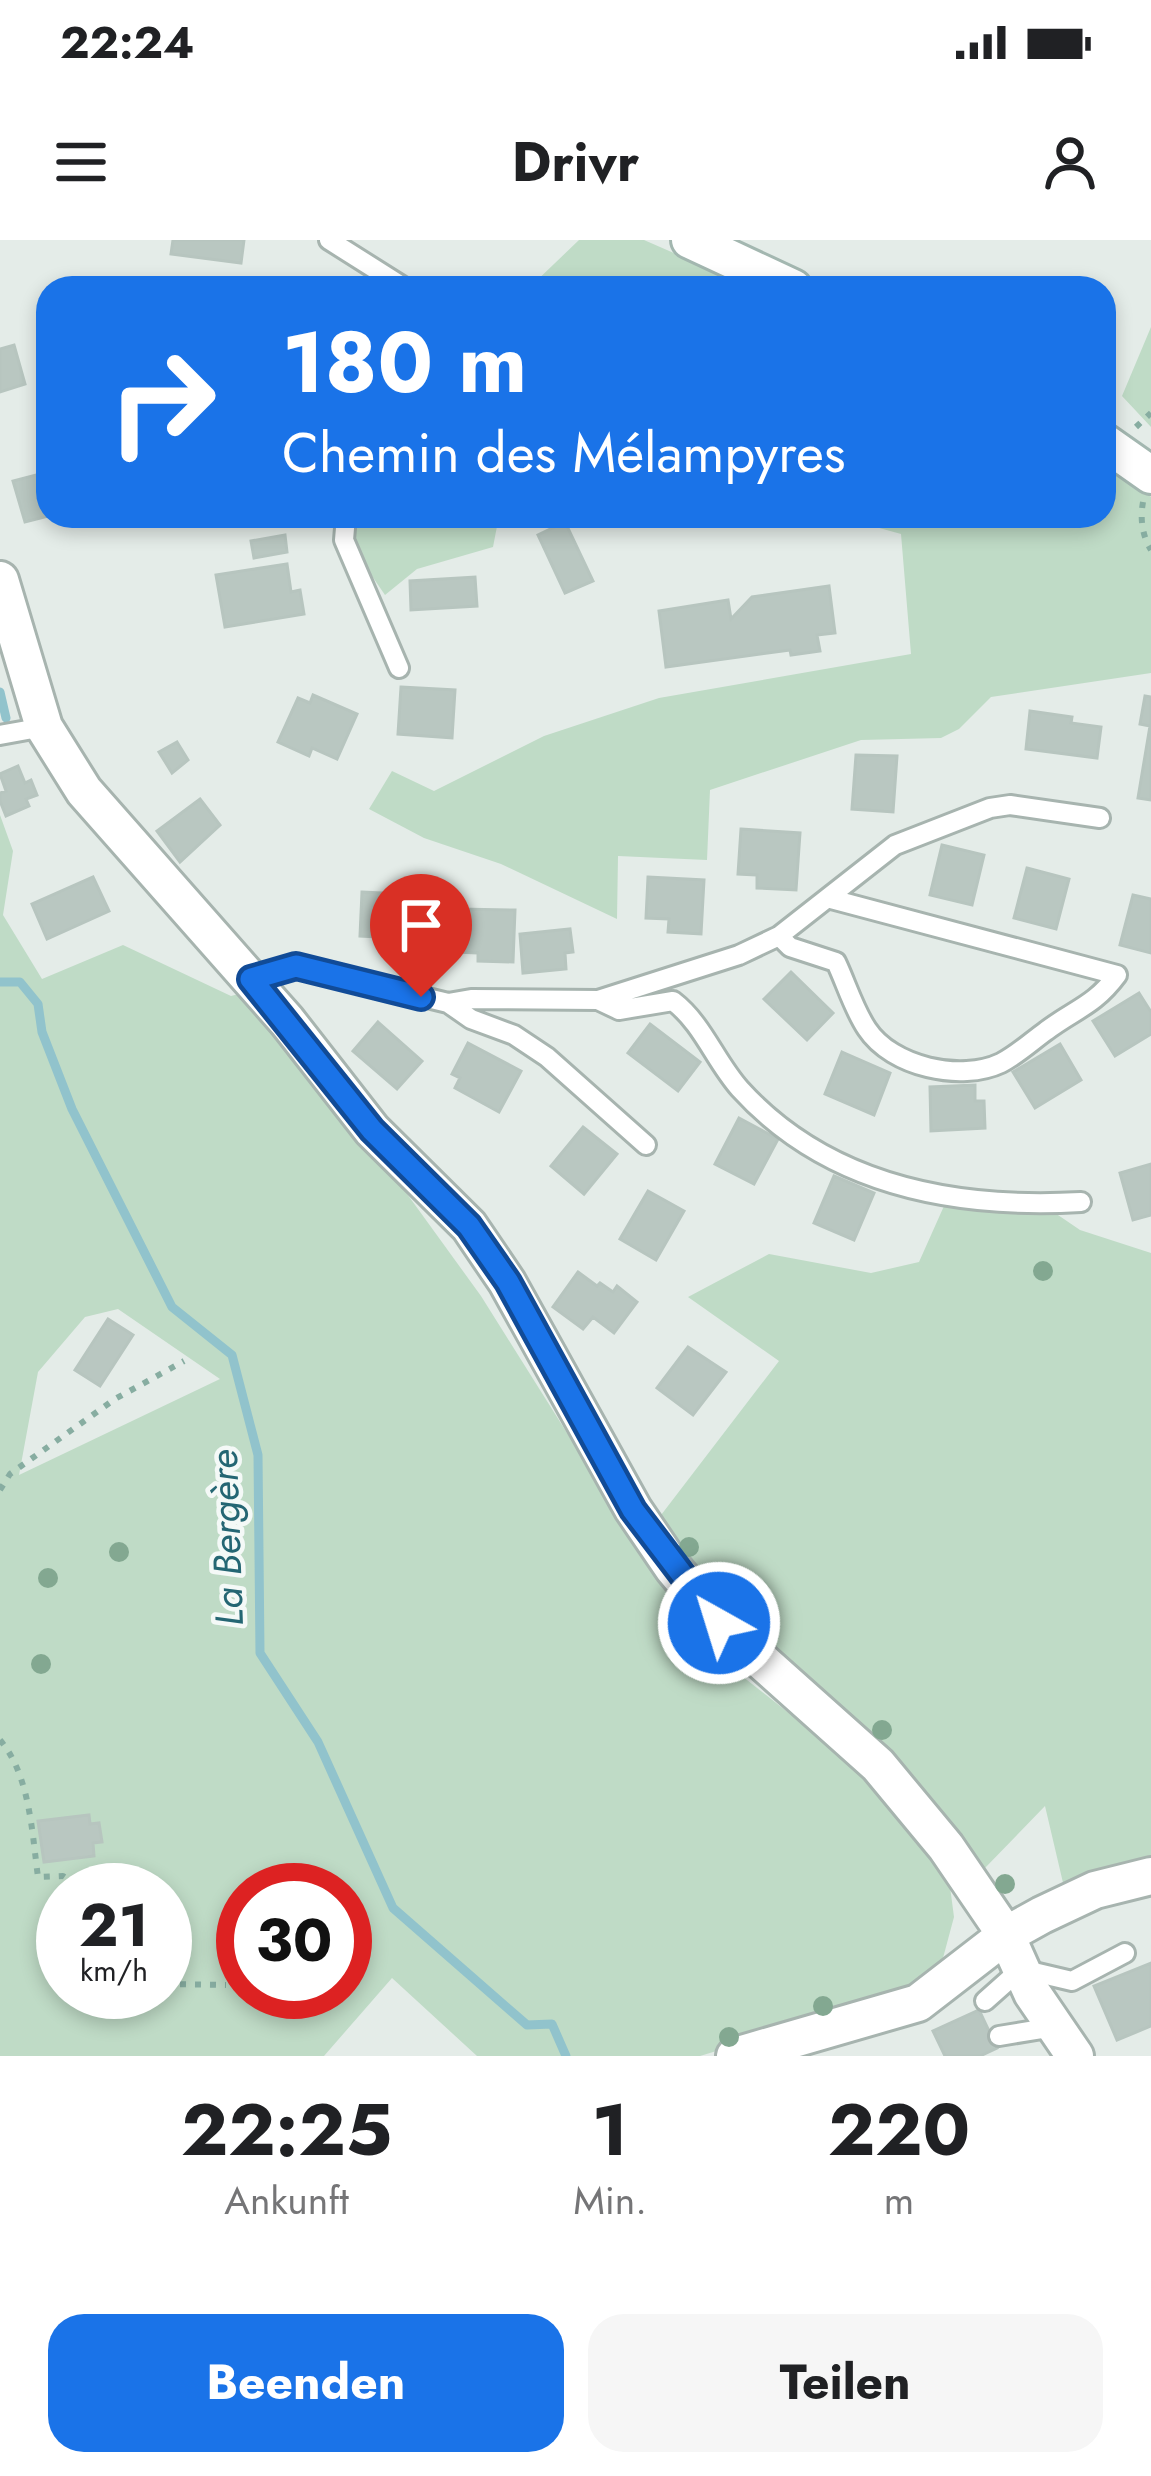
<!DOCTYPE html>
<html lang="de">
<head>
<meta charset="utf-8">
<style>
	body { margin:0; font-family:Jost,sans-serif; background:#f6f6f6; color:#202124; height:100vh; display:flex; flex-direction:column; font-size:45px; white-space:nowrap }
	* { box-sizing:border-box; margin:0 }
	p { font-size:39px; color:#757577 }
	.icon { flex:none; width:66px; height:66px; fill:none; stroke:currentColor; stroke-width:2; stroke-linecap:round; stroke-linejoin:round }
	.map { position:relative; height:1816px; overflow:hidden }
	.details { display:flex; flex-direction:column; background:#fff; flex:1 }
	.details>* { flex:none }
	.hud { position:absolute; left:36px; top:36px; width:1080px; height:252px; border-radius:36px; box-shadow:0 6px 18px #0003; background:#1a73e8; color:#fff; overflow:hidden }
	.speed { position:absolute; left:36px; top:1623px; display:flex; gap:24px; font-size:60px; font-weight:700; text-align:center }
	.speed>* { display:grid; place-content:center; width:156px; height:156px; border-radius:50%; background:#fff; box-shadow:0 6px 18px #0003; line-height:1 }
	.speed small { font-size:30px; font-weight:400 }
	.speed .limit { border:18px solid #d22; background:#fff; color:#111 }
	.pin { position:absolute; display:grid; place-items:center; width:102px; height:102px; color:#fff; margin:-123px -51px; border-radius:50% 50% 50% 0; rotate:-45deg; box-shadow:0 0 12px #0007 }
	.pin .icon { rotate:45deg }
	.me { position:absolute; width:132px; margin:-66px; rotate:321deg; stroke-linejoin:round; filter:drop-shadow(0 0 9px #0008) }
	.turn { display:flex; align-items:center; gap:42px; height:252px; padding:0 48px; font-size:54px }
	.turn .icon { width:156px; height:156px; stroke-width:2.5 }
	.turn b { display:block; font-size:84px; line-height:102px }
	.eta { display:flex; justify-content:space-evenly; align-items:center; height:204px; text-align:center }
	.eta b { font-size:72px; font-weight:700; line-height:84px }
	.primary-button { display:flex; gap:24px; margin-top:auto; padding:24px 48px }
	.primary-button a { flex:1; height:138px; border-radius:36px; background:#1a73e8; color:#fff; font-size:48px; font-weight:700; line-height:138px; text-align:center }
	.primary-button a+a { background:#f6f6f6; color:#202124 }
	.status { display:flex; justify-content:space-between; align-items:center; height:84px; padding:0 60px; background:#fff; direction:ltr }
	.status svg { height:33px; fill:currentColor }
	header { display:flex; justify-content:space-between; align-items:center; height:156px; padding:0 48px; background:#fff; font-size:54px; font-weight:700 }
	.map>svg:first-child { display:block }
</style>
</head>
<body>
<div class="status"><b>22:24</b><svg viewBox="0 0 49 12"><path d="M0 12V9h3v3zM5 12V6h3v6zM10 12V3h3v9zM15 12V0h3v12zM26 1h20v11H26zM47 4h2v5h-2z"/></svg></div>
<header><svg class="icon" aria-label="menu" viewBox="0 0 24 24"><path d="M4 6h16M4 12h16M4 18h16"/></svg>Drivr<svg class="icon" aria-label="person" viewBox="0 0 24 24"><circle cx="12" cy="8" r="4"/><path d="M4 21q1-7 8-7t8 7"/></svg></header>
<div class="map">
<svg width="1151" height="1816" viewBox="0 0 1151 1816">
	<rect width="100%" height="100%" fill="#e4ece8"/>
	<path fill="#bfdbc6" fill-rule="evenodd" d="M579 0H644L754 48H529Z
		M1151 87V187L1122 156Z
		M1104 217 1134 237 1151 257V433L991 457 959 489 941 498 861 500 710 550 707 620 618 616 617 679 501 624 424 598 369 569 392 531 434 551 544 496 659 458 911 414 901 294 836 276H1104Z
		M343 276H499L493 307 417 329 385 355 337 285Z
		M0 575 13 611 3 675 42 739 123 705 231 756 242 753 368 900 481 1056 589 1228 713 1413 872 1539 949 1639 954 1677 943 1718 910 1752 700 1816H477L392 1738 324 1816H0ZM118 1069 220 1139 19 1235 38 1132 85 1077ZM63 1650H165V1752H63ZM243 1650H345V1752H243Z
		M944 966 1058 975 1080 990 1151 1013V1626L1064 1647 1045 1566 984 1629 905 1533 699 1344 658 1279 779 1121 688 1057 769 1014 871 1033 919 1022Z"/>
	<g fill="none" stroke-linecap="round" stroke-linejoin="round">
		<path stroke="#91c3cc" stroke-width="9" d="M0 452 6 478
			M0 742H20L38 764 42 792 72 869 172 1067 232 1115 258 1215 260 1413 318 1502 393 1668 527 1785 552 1784 566 1816"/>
	</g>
	<path fill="#b9c7c1" stroke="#b7c5bf" stroke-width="3" d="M173 0H244L241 23 171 14Z
		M14 105 25 144 0 152V109Z
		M48 232V276L25 282 13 241Z
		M565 282 593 341 565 353 538 295Z
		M285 295 287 312 254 318 251 301Z
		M287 324 291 352 300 350 304 374 225 387 216 335Z
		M475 337 477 366 411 370 410 341Z
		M829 346 835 393 817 395 820 411 791 415 790 410 666 427 659 371 728 360 731 379 752 357Z
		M401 447 455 450 452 498 398 494Z
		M313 455 357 474 337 519 312 508 309 516 278 502 298 458 310 463Z
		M1145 456 1151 457V560L1138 558 1150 486 1140 484Z
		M1030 471 1072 477 1071 483 1101 487 1097 518 1026 509Z
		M177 502 188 520 172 533 159 512Z
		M856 515 897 516 893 572 852 569Z
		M18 526 25 543 31 540 37 555 26 559 29 566 6 576 0 561V553L6 551 0 534Z
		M200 559 220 585 180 622 157 591Z
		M741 589 800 593 796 650 757 648V635L738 634Z
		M942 605 984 615 972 665 930 655Z
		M1027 628 1069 639 1056 689 1014 678Z
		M93 637 109 671 47 699 32 664Z
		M648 637 704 640 701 694 668 692 669 679 646 678Z
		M362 652 421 655 419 699 360 696Z
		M1133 655 1151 659V713L1120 705Z
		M458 669 515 670 513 722 478 721V713L456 712Z
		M570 689 573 712 565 713 566 729 523 733 520 694Z
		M791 732 833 773 807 800 764 759Z
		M1139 753 1151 772V794L1115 816 1093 781Z
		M378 782 422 821 397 849 353 811Z
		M650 784 700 822 678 851 628 813Z
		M468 803 521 831 499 872 455 848 460 838 452 834Z
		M1060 804 1081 840 1035 868 1013 832Z
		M842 812 890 833 874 875 825 854Z
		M975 845V861H984L985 888 931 891 930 847Z
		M739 878 778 899 754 944 715 924Z
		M583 887 617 914 584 954 551 926Z
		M1151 924V975L1133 980 1120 933Z
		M834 936 874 953 854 1000 814 983Z
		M648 951 684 971 656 1020 620 999Z
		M578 1032 597 1046 600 1043 613 1052 617 1046 637 1062 614 1093 593 1077 583 1089 553 1067Z
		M108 1079 133 1095 100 1146 75 1130Z
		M688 1107 726 1132 693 1175 657 1148Z
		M89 1575 90 1584 99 1583 102 1602 93 1603 94 1616 44 1622 38 1581Z
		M1151 1723V1786L1117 1800 1094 1746Z
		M979 1770 997 1808 980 1816H945L933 1791Z"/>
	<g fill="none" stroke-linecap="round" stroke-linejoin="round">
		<g stroke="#a7b4af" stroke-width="24">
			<path id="lane" d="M329 0 405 48
				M346 276 344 300 399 428
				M0 495 44 487
				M779 696 790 707 836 722C846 743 854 770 867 789 892 827 961 842 1001 823 1017 815 1032 801 1046 791 1075 769 1094 766 1117 735L831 659
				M251 739 296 726 448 763 471 779 514 795 547 817 646 905
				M598 760 619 770 673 761C703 784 715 821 740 849 828 946 956 969 1081 962
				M448 763 471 759 598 760 739 715 779 696 895 605 990 568 1010 565 1100 578
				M985 1761 1021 1729 1072 1741 1125 1713
				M999 1796 1054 1787"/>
		</g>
		<g stroke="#a7b4af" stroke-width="42">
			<path id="street" d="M0 340 44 487 84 551 287 781 372 890 469 986 507 1042 633 1269 673 1328 719 1383 878 1525 946 1607 1006 1695 1032 1753 1075 1816
				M735 1816 918 1763 1006 1695 1042 1675 1095 1650 1151 1636"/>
		</g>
		<g stroke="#a3b7b0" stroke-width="42">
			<path id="secondary" d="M690 0 793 48
				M1104 202 1151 235"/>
		</g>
		<path stroke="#87ada1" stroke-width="6" stroke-dasharray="6 9" stroke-linecap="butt" d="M1136 187 1151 173
			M1143 262C1140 279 1142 295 1151 310
			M0 1250 10 1234 115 1159 184 1121
			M0 1500C30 1535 32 1593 38 1637L63 1636 83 1650
			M165 1744 226 1745"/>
		<use href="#lane" stroke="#fff" stroke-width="18"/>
		<use href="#street" stroke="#fff" stroke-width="36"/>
		<use href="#secondary" stroke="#fff" stroke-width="36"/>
	</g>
	<g fill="#83a891">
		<circle cx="1043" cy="1031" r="10"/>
		<circle cx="689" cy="1307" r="10"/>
		<circle cx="119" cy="1312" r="10"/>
		<circle cx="48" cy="1338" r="10"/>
		<circle cx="41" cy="1424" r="10"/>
		<circle cx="882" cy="1490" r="10"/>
		<circle cx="1005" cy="1644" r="10"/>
		<circle cx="823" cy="1766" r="10"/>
		<circle cx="729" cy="1797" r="10"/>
	</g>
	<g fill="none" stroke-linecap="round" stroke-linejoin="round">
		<g stroke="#114b97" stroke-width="30">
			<path id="route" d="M421 757 296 726 251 739 372 890 469 986 508 1042 633 1270 719 1383"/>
		</g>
		<use href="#route" stroke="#1a73e8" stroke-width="21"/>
	</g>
	<g text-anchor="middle" stroke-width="9" stroke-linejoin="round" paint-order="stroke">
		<g font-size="39" font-style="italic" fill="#246673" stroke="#f4f9f7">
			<text transform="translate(226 1298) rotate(-92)" y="14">La Bergère</text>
		</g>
	</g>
</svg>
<div class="speed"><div>21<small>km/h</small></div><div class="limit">30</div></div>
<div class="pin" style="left:421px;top:757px;background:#d93025"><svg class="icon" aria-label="arrive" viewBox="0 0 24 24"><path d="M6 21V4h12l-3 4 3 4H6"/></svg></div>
<svg class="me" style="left:719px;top:1383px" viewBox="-20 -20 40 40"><circle r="17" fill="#1a73e8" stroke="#fff" stroke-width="3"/><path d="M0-11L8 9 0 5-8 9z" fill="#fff"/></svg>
<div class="hud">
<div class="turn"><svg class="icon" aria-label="right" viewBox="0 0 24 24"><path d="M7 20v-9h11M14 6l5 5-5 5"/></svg><div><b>180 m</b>Chemin des Mélampyres</div></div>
</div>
</div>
<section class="details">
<div class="eta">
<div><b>22:25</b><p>Ankunft</p></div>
<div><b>1</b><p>Min.</p></div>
<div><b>220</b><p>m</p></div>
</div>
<div class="primary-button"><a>Beenden</a><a>Teilen</a></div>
</section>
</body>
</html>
